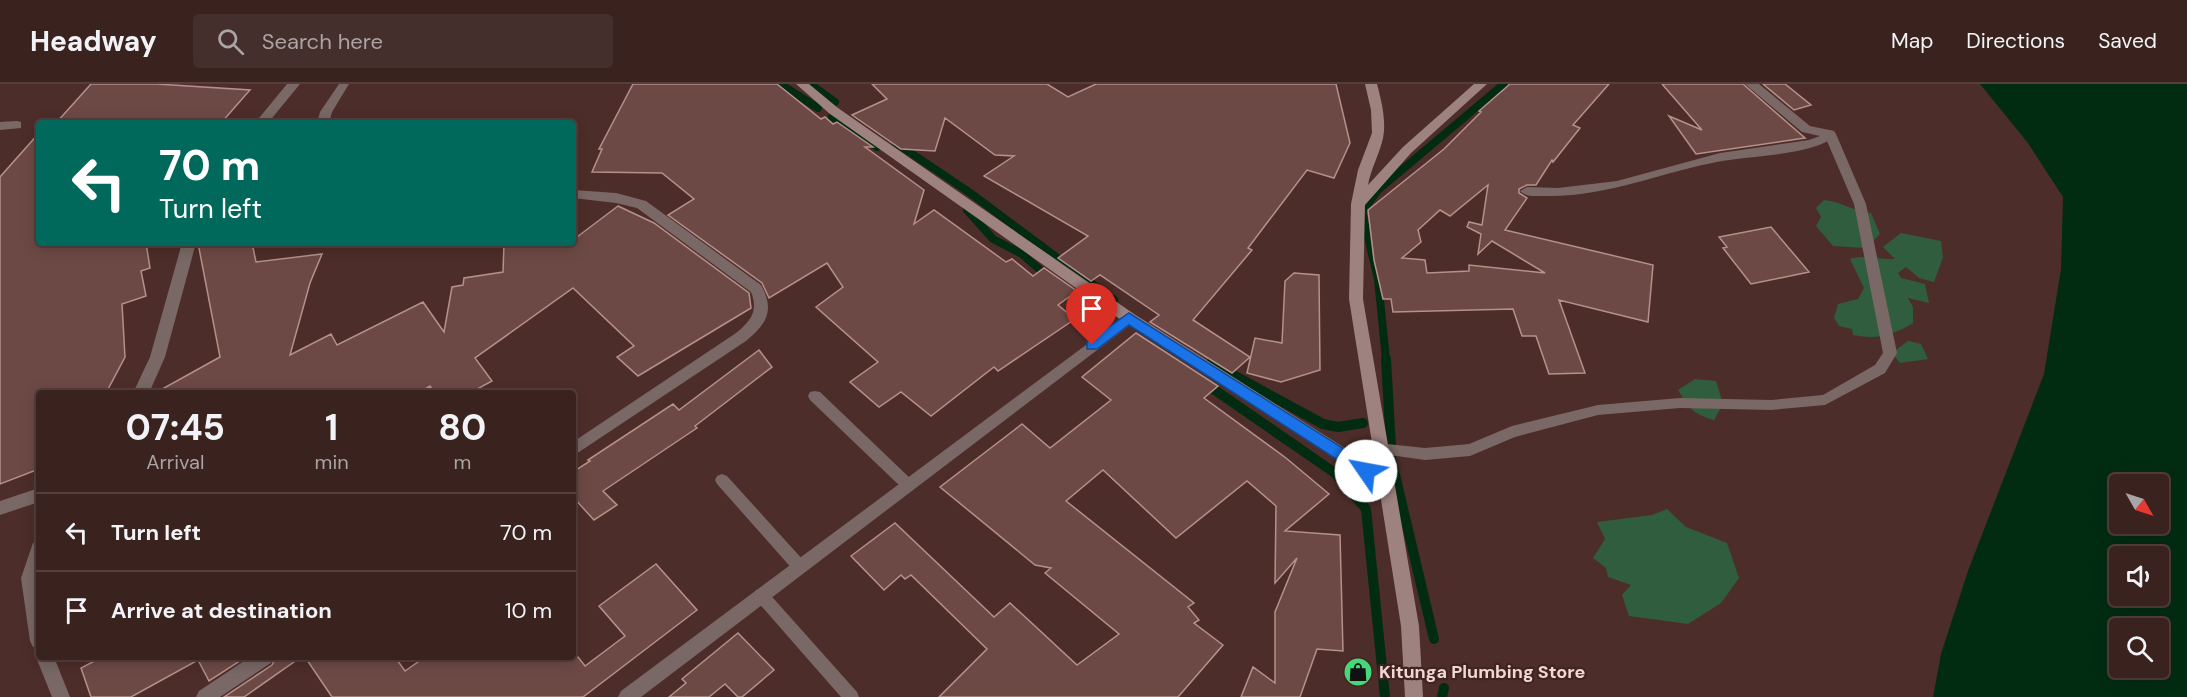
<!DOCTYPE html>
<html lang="en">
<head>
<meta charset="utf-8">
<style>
	body { margin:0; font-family:"DM Sans",sans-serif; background:#452f2c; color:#f1f3f6; height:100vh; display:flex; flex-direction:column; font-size:22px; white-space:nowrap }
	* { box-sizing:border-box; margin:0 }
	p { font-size:20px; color:#aba4a4 }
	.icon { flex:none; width:33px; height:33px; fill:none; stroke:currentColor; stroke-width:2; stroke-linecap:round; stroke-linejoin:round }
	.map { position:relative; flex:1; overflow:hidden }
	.details { position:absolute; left:36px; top:306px; width:540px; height:270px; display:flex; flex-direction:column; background:#3a221f; border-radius:6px; box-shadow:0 3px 15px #0003,0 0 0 2px #543f3d }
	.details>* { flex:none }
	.guide { position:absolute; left:36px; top:36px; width:540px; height:126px; border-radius:6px; box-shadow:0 3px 15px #0003,0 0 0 2px #543f3d; background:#00695c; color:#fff; overflow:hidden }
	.needle { width:39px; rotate:129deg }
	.controls { position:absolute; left:2109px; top:390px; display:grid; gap:12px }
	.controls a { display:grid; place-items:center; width:60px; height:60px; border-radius:6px; background:#3a221f; box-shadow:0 3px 15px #0003,0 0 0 2px #543f3d; font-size:30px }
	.pin { position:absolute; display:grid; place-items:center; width:51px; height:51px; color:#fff; margin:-62px -26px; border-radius:50% 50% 50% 0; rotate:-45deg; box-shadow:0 0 6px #0007 }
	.pin .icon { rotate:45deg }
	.me { position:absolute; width:66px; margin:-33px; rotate:303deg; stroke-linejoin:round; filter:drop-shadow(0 0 4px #0008) }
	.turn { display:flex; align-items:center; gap:21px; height:126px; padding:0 24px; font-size:27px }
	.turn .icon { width:78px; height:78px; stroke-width:2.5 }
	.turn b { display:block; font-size:42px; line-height:51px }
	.eta { display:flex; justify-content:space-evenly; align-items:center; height:102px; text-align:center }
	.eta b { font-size:36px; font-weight:700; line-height:42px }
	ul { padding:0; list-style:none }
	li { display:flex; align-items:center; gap:18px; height:78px; padding:0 24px; border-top:2px solid #543f3d }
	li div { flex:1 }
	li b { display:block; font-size:22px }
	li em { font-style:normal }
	header { display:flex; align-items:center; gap:36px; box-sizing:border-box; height:84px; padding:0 30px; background:#3a221f; border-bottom:2px solid #543f3d }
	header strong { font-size:28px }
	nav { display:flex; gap:33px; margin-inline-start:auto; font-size:21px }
	.search { width:420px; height:54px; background:#452f2c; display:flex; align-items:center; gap:15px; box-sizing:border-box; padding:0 21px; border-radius:6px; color:#aba4a4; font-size:22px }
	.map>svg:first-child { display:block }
</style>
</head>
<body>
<header>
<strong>Headway</strong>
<div class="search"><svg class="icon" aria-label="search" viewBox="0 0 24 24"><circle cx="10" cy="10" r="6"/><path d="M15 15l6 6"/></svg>Search here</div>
<nav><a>Map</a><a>Directions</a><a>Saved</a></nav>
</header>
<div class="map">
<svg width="2187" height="613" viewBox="0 0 2187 613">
	<rect width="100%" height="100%" fill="#4d2d29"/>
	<path fill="#305d3d" d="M1824 116C1842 118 1853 127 1871 129L1880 150 1866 164 1833 162 1816 142 1821 133 1816 124Z
		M1901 149 1941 157 1943 173 1934 198 1919 194 1906 183 1898 189 1901 194 1925 200 1929 219 1908 214 1913 223V239C1893 251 1877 256 1853 251L1852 245 1839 242 1834 234 1838 220 1858 215 1864 204 1850 175C1865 170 1879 176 1895 175L1883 163Z
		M1908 257 1921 260 1928 275 1900 279 1892 269Z
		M1695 295 1716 297 1723 320 1714 336C1694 331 1688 323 1678 306Z
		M1667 425 1686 443 1727 459 1739 494 1721 519 1688 540 1629 532 1622 511 1631 501 1608 493 1606 484 1593 474 1605 455 1597 438 1652 431Z"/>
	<path fill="#022c12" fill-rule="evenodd" d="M1980 0H2187V613H1933L1941 570 1968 487 2044 290 2061 185 2063 113 2028 59ZM2120 400H2158V440H2120ZM2120 472H2158V512H2120ZM2120 544H2158V584H2120Z"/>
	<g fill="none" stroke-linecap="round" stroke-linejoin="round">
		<path stroke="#022c12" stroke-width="8" d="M780 0 818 24
			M810 0 835 18
			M832 33 877 63
			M896 59 969 108 1114 216
			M967 126 993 155 1022 170 1048 193
			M1065 203 1110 233
			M1386 276 1378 195 1362 128 1378 106 1504 0"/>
		<path stroke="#022c12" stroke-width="10" d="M1386 275 1391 363
			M1211 279 1323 340 1338 343 1363 339
			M1206 300 1335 389 1366 425 1385 613
			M1390 370 1434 555
			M1442 613 1444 604"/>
	</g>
	<path fill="#6d4945" stroke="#b7908b" stroke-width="1.5" fill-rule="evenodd" d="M91 0H157L250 6 221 39H56Z
		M633 0H777L821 35 825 33 833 40 837 38 873 63H865L924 106 914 140 934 126 1006 178 1012 175 1033 192 1044 184 1077 207 1058 221 1075 235 998 287 994 283 931 332 901 308 879 323 850 298 878 278 816 223 843 203 827 179 769 214 762 199 668 131 694 115 662 89 592 88 602 65H599Z
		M872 0H1047L1068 13 1096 0H1336L1350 59 1334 94 1307 86 1248 164 1252 166 1193 236 1250 273 1232 289 1150 238 1159 231 1100 191 1091 197 1058 174 1088 152 984 92 1014 72 995 71 945 34 935 67 901 65 852 31 887 15Z
		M1510 0H1609L1573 41 1580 44 1553 78 1552 76 1536 101H1527L1519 105V109L1527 114 1505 146 1653 181 1648 238 1559 216 1585 289 1549 290 1536 252H1522L1513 225 1393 228 1391 215H1383L1374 176 1368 126 1444 65 1481 28 1479 27ZM1488 101 1482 141 1469 138 1467 143 1481 150 1478 170 1492 157 1545 189 1469 181V187L1427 189 1425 176 1402 174 1421 158 1418 146 1440 126 1450 132Z
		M1662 0H1743L1805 54 1696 70 1669 32 1702 46Z
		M1763 0H1785L1811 21 1794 26Z
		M39 49V159H146L150 184 141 187 146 212 122 220 125 273 106 309H39V385L0 400V93Z
		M618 122 654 139 749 209 751 224 638 292 617 273 634 262 573 204 475 274 492 297 470 309H435L430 302 418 309H155L220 273 198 159H252L256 178 322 170 310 199 290 271 331 250 337 261 423 218 444 248 452 203 463 201 464 194 503 188 504 159H573V156Z
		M1771 143 1809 188 1751 200 1723 164 1727 163 1719 153Z
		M1294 189 1319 191 1320 286 1281 298 1247 289 1255 254 1282 259 1285 197Z
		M1136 249 1218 302 1204 314 1286 374 1329 410 1285 447 1340 451 1343 567 1317 565 1300 613H1241L1253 583 1275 599V528L1297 474 1275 499 1276 422 1247 397 1176 454 1103 386 1066 417 1194 519 1188 523 1199 536 1194 539 1223 561 1178 613H939L987 565 911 491 905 495 901 491 884 506 851 472 895 439 994 533 1010 519 1077 581 1119 550 1045 489 1051 484 1035 481 940 403 1022 340 1050 364 1111 316 1082 293Z
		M759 266 772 283 695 342 697 344 603 407 617 421 594 436 573 413V388L590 377 588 376 673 320 679 326Z
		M656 480 697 526 583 613H332L305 573H395L405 587 425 573H578L585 582 625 552 599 522Z
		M738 549 774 586 742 613H738L725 600 709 613H669L686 599 682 595Z
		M102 573H246L209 597 198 576 131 613H91L81 584Z
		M276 573H301L244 613H224L272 581Z"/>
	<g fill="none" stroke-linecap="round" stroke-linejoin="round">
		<path fill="#796865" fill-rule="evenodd" d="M339 0H349L332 28 329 39H317L320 28Z
			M1830 46 1836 50 1866 120 1897 269 1885 289 1825 321 1771 326 1680 324 1598 331 1515 353 1470 372 1425 376 1382 370 1380 366 1382 362 1387 360 1425 364 1469 360 1512 342 1598 321 1680 314 1771 316 1823 311 1875 281 1883 269 1854 120 1824 50Z
			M815 307 820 308 912 396 914 400 912 404 907 406 902 404 810 316 808 312 810 308Z
			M722 390 727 392 804 477 807 482 804 487 799 489 794 487 717 400 715 396 717 392Z
			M761 504 766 506 857 608 859 613H841L756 516 753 511 756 506Z"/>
		<path fill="#796865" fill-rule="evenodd" d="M287 0H300L268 39H255Z
			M1745 0H1759L1810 42 1834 47 1836 50C1820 71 1749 72 1722 77 1660 88 1607 114 1542 112 1534 112 1526 113 1520 107L1527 103 1558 104 1617 97 1720 69 1809 56 1820 52 1802 48Z
			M17 37 21 38V44L0 46V38Z
			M573 106 616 109 646 117 761 201C775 226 767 240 746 257L573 372V358L736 249C750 238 759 227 751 208L637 124 616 119 573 114Z
			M182 159H196L165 273 149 309H133L150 273Z
			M1129 229 1136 234 1134 238 641 613H618L621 607Z
			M39 404V418L0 431V417Z
			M39 457V565L33 563 30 557 21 494 33 459Z
			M39 567V573H54L70 613H52L36 573Z
			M250 573H274L271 579 220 613H196L199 607Z"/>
		<path fill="#9d827f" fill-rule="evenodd" d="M796 0H809L838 24 1134 230 1376 384 1349 215 1351 120 1358 86 1372 49 1371 26 1365 0H1377C1381 15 1385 31 1384 47 1383 64 1371 83 1368 101L1403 63 1474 0H1487L1411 69 1365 121 1363 215 1419 542 1423 613H1405L1401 542 1379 403 1124 238 830 30Z"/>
	</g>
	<path fill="#1a73e8" stroke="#114b97" stroke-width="1.5" d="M1129 229 1371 382 1373 387 1371 391H1361L1129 241 1097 265H1087V258Z"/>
	<defs>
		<g id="shop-disc" transform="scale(1.5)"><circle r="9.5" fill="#45d77a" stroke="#42231f"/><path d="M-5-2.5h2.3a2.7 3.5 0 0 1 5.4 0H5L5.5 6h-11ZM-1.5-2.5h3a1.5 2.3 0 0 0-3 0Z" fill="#111"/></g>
	</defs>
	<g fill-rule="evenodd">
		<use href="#shop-disc" x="1358" y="588"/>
	</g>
	<g text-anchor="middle" stroke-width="4.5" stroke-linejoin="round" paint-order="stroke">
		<g font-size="18" font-weight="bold" fill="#edd8d5" stroke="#42231f" text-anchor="start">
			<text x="1379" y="594">Kitunga Plumbing Store</text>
		</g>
	</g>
</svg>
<div class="controls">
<a><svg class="needle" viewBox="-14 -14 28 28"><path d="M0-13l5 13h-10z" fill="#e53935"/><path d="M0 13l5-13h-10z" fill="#aba4a4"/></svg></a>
<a><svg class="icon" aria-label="sound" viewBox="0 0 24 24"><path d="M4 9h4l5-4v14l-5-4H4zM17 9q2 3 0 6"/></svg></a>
<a><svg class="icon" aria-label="search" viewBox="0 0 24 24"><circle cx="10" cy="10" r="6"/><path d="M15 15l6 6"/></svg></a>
</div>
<div class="pin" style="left:1092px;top:261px;background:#d93025"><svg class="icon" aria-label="arrive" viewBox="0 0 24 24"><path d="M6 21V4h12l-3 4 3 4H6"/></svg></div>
<svg class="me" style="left:1366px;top:387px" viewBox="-20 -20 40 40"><circle r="19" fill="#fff"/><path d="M0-13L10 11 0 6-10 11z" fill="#1a73e8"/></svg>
<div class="guide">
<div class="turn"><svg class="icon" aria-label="left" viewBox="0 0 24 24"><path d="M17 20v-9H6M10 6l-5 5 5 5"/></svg><div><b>70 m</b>Turn left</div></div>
</div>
<section class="details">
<div class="eta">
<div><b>07:45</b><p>Arrival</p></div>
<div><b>1</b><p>min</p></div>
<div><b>80</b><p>m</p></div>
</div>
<ul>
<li><svg class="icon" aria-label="left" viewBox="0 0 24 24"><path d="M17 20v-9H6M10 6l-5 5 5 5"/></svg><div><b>Turn left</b></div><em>70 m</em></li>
<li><svg class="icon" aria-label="arrive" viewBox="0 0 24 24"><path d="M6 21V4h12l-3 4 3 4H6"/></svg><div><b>Arrive at destination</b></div><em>10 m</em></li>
</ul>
</section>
</div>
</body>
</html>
